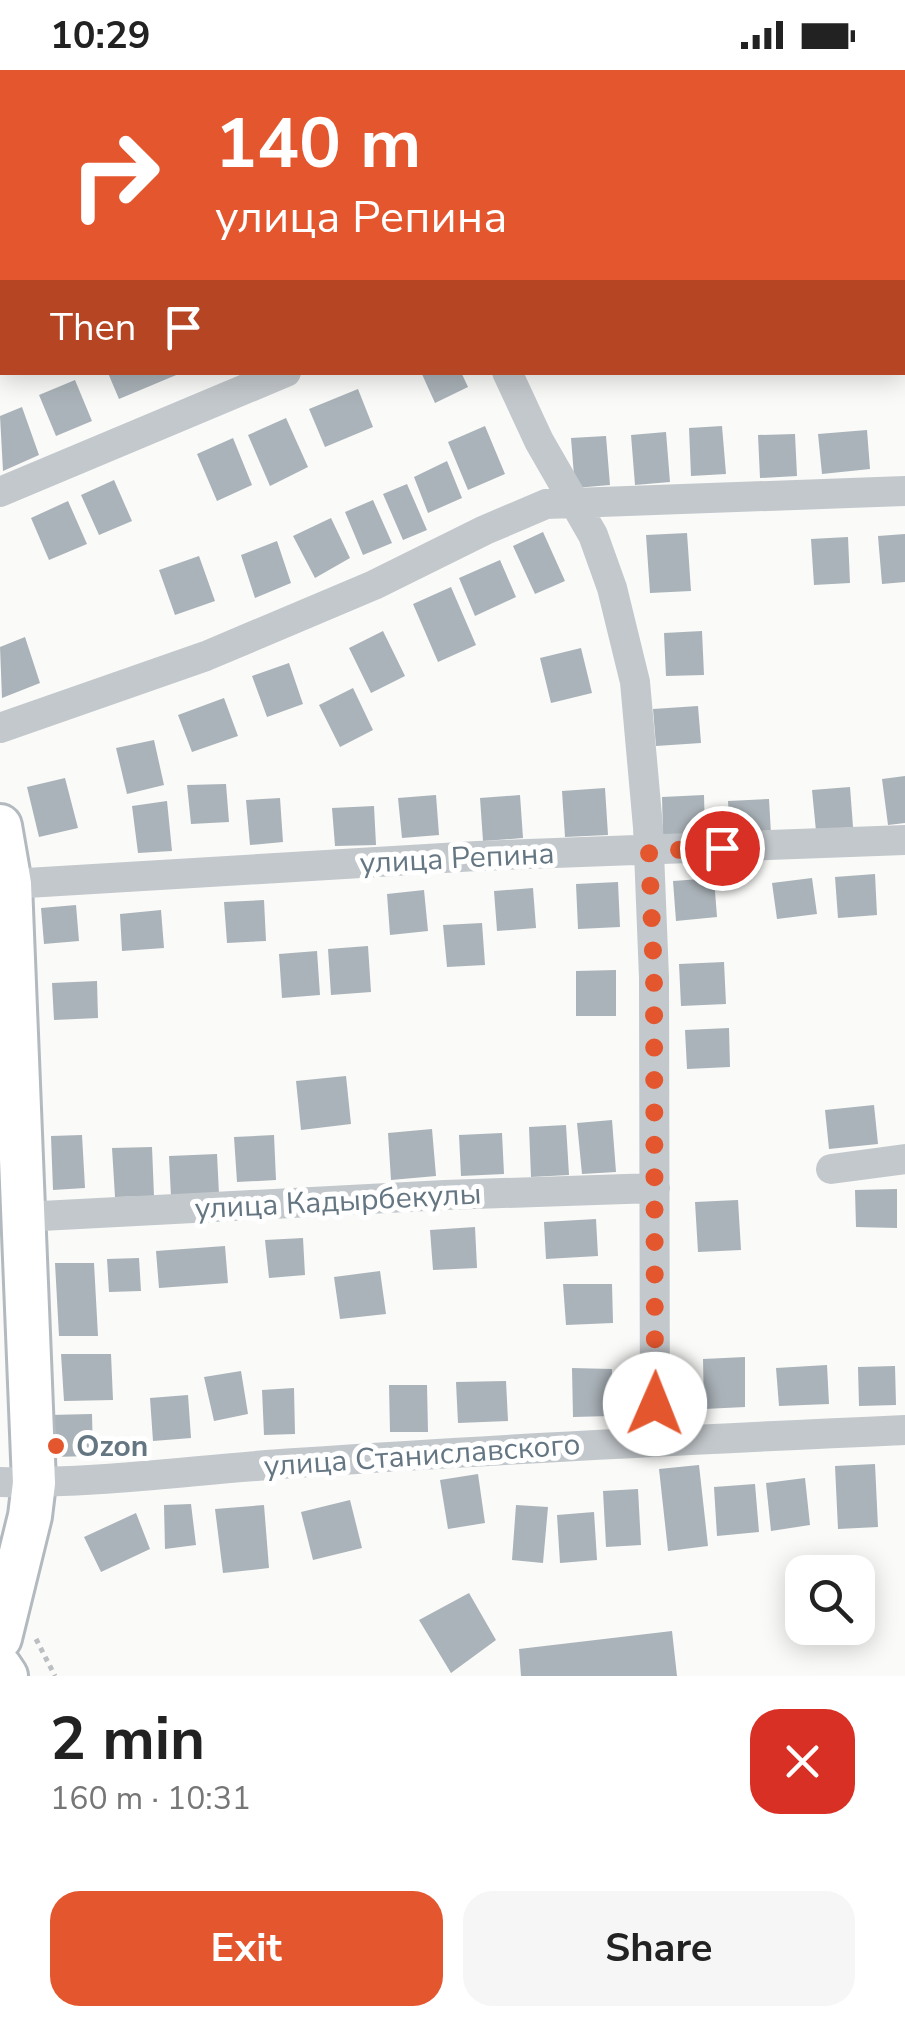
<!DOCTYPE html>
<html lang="en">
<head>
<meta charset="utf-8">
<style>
	body { margin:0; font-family:"Nunito Sans",sans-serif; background:#f6f6f6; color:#222; height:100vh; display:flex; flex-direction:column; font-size:38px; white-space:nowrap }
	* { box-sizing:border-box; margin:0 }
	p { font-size:32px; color:#767676 }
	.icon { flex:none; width:55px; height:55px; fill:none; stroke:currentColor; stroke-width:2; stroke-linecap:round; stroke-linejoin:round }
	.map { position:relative; height:1606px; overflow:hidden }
	.side { display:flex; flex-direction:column; background:#fff; flex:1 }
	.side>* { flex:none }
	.hud { position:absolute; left:0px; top:0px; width:905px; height:305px; box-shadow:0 5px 25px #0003; background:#e4572e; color:#fff; overflow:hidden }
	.tools { position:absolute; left:785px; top:1485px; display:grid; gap:20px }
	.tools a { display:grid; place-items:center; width:90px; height:90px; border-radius:20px; background:#fff; box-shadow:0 5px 25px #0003; font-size:50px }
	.pin { position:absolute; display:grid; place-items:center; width:85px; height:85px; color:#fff; margin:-42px; border:5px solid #fff; border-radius:50%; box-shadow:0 2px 10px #0007 }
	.me { position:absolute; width:110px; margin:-55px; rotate:1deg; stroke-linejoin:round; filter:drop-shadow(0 0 8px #0008) }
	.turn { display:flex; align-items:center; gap:35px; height:210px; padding:0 50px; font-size:45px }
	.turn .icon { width:130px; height:130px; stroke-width:2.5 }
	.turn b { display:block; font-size:70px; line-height:85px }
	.then { display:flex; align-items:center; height:95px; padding:0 50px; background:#0003; gap:20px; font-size:38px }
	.round { display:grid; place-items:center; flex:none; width:105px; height:105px; border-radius:30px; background:#f6f6f6 }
	.overview { display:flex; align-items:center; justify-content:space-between; height:170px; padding:0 50px }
	h1 { font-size:60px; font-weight:700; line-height:75px }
	.primary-button { display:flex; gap:20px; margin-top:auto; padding:20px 50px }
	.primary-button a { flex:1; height:115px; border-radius:30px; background:#e4572e; color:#fff; font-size:40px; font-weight:700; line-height:115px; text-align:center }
	.primary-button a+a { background:#f6f6f6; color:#222 }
	.status { display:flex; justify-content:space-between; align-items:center; height:70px; padding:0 50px; background:#fff; direction:ltr }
	.status svg { height:28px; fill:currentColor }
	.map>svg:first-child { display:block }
</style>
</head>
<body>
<div class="status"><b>10:29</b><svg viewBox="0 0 49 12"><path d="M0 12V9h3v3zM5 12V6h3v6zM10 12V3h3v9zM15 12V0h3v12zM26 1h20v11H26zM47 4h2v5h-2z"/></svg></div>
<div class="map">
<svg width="905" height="1606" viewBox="0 0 905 1606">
	<rect width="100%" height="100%" fill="#fafaf8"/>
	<path fill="#aab3b9" d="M421 302H461L468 317 435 333Z
		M108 303H181L119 329Z
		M75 310 92 351 56 366 39 325Z
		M358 319 373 357 325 377 309 339Z
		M22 337 39 385 3 401 0 346Z
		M286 348 308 397 270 416 248 365Z
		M485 356 505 404 468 420 448 372Z
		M722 356 726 404 691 406 689 358Z
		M867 360 870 399 822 404 818 364Z
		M666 362 670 412 635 415 631 365Z
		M795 364 797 406 760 408 758 365Z
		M606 366 610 415 575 418 571 368Z
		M233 368 252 415 217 431 197 384Z
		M447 391 462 428 428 443 414 407Z
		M114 410 132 451 99 465 81 425Z
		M407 414 427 460 403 470 383 424Z
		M373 430 392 473 363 485 345 442Z
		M68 431 87 474 49 490 31 448Z
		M331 448 350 488 315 508 293 466Z
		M543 462 565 511 535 524 513 476Z
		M687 463 691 521 650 523 646 465Z
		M905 464V512L882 514 878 466Z
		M848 467 850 513 814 515 811 469Z
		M277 471 291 513 255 528 241 485Z
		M199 486 215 531 175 545 159 500Z
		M500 490 516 527 475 546 459 508Z
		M451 517 476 575 438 592 413 534Z
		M383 561 405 606 371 623 349 578Z
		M702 561 704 605 666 606 664 563Z
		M25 567 40 613 2 628 0 577Z
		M581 578 592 623 551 633 540 588Z
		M289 593 303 634 267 647 252 606Z
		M353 618 373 660 340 677 319 635Z
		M224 628 238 666 192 682 178 645Z
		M698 636 701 673 656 676 653 639Z
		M154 670 164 715 127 724 116 678Z
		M905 706V753L888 755 882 709Z
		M65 708 78 758 39 767 27 717Z
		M226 714 229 752 191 754 187 715Z
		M850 717 853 757 816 761 812 720Z
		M605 718 608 765 565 767 562 721Z
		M436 725 439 765 402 768 398 728Z
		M520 725 523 768 483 771 480 728Z
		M704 725 705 764 663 765 662 727Z
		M280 728 283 772 250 775 246 730Z
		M769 729 771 764 730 766 728 731Z
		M167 731 172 781 138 783 132 736Z
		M374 736 376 775 335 776 332 738Z
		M875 804 877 845 838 848 835 807Z
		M714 808 717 847 676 851 673 811Z
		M812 808 817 844 777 849 772 813Z
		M618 812 620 857 578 859 576 814Z
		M533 818 536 858 497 861 494 821Z
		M424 820 428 861 390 865 387 824Z
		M264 830 266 871 227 873 224 832Z
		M76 835 79 871 44 874 41 838Z
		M161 840 164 878 122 881 120 844Z
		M482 853 485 895 447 897 443 855Z
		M368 876 371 922 331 925 328 879Z
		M317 881 320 925 282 928 279 884Z
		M724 892 726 934 681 936 679 894Z
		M616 900V946H576V901Z
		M97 911 98 948 54 950 52 913Z
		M729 958 730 997 687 999 685 960Z
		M346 1006 351 1054 301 1060 296 1011Z
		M874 1035 878 1074 829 1079 825 1040Z
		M612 1050 616 1102 582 1104 577 1053Z
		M566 1055 569 1105 531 1107 529 1057Z
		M432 1059 436 1106 391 1110 388 1063Z
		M502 1063 504 1104 461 1106 459 1065Z
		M82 1065 85 1118 53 1120 51 1066Z
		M274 1065 276 1110 237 1112 234 1067Z
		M152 1077 154 1126 115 1127 112 1078Z
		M217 1084 219 1124 171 1127 169 1086Z
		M897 1119V1158L856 1157 855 1120Z
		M738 1130 741 1180 698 1182 695 1132Z
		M596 1149 598 1186 546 1189 544 1152Z
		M475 1157 477 1198 433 1200 430 1160Z
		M303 1168 305 1205 269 1208 265 1170Z
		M225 1176 228 1213 159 1218 156 1181Z
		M139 1188 141 1221 109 1222 107 1189Z
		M55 1193H94L98 1266H59Z
		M380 1201 386 1244 340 1249 334 1207Z
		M563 1214H612L613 1253 566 1255Z
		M61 1284H111L113 1330 64 1331Z
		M745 1287V1337L704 1339 703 1289Z
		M827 1295 829 1334 779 1336 776 1298Z
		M895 1296 896 1335 859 1336 858 1297Z
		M572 1298 612 1299V1346L573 1347Z
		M241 1301 248 1344 214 1351 204 1307Z
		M506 1311 508 1351 458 1353 456 1312Z
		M389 1315H427L428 1362H390Z
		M294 1318 295 1364 264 1365 262 1320Z
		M188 1325 191 1368 153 1371 150 1328Z
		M92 1344 93 1386 51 1387 49 1345Z
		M875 1394 878 1457 838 1459 835 1396Z
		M699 1395 708 1476 668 1481 659 1399Z
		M478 1404 485 1453 448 1459 440 1410Z
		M805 1408 810 1455 771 1461 766 1413Z
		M755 1414 759 1462 717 1466 714 1417Z
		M638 1419 641 1475 606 1477 603 1421Z
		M350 1430 362 1478 313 1490 301 1442Z
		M191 1434 196 1475 165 1479 164 1435Z
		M264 1435 269 1498 223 1503 215 1439Z
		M516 1435 548 1437 543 1493 512 1490Z
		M594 1442 597 1490 560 1493 557 1445Z
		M136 1443 150 1479 101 1502 84 1467Z
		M469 1523 496 1570 451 1603 419 1550Z
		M672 1561 677 1606H521L519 1579Z"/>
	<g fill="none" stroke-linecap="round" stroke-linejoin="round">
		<g stroke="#b3babf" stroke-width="48">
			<path id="secondary" d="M0 756 10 814 34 1413 30 1446 0 1568
				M0 1597 6 1606"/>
		</g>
		<path stroke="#bbbfc2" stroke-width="5" stroke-dasharray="5 5" stroke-linecap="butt" d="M36 1569 55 1606"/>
		<path stroke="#c3c8cc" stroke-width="30" d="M376 0 377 2
			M601 0V2
			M0 1 3 0
			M409 2 414 0
			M902 162H905
			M0 192 2 191
			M507 302 539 371 593 465 612 518 635 612 648 757 654 908 655 1371
			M0 422 286 302
			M0 658 206 586 374 515 485 460 546 434 905 421
			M10 814 477 786 905 770
			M831 1099 905 1089
			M22 1147 445 1125 655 1118
			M0 1412C99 1414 198 1399 296 1393 499 1379 702 1369 905 1360"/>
		<use href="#secondary" stroke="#fff" stroke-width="42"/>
	</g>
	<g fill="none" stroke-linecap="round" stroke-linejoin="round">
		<path stroke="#e4572e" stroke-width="18" stroke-dasharray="0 32.4" d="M655 1334 654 908 649 781 722 778"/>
	</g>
	<circle fill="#e4572e" stroke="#fff" stroke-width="4" cx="56" cy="1376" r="10"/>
	<g text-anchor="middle" stroke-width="10" stroke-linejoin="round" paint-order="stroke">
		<g font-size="30" fill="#657683" stroke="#fff">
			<text transform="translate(457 788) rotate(-3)" y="10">улица Репина</text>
			<text transform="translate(338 1131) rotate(-3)" y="10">улица Кадырбекулы</text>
			<text transform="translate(422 1385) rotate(-4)" y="10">улица Станиславского</text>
		</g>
		<g font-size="30" font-weight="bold" fill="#657683" stroke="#fff" text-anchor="start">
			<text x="76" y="1386">Ozon</text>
		</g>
	</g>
</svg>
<div class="tools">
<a><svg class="icon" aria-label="search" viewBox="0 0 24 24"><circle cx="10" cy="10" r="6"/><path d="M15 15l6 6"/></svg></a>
</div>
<div class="pin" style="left:722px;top:778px;background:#d93025"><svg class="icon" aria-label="arrive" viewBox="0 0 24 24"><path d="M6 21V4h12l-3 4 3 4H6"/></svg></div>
<svg class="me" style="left:655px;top:1334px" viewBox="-20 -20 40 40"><circle r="19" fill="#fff"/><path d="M0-13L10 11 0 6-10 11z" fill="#e4572e"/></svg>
<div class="hud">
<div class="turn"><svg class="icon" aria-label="right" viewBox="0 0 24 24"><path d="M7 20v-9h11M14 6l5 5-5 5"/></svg><div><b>140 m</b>улица Репина</div></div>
<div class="then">Then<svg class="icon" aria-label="arrive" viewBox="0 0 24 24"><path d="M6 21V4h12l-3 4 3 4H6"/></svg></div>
</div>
</div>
<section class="side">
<div class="overview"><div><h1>2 min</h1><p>160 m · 10:31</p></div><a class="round" style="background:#d93025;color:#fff"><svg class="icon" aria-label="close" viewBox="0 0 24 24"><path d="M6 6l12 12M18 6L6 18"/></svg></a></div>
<div class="primary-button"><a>Exit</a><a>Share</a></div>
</section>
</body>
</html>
